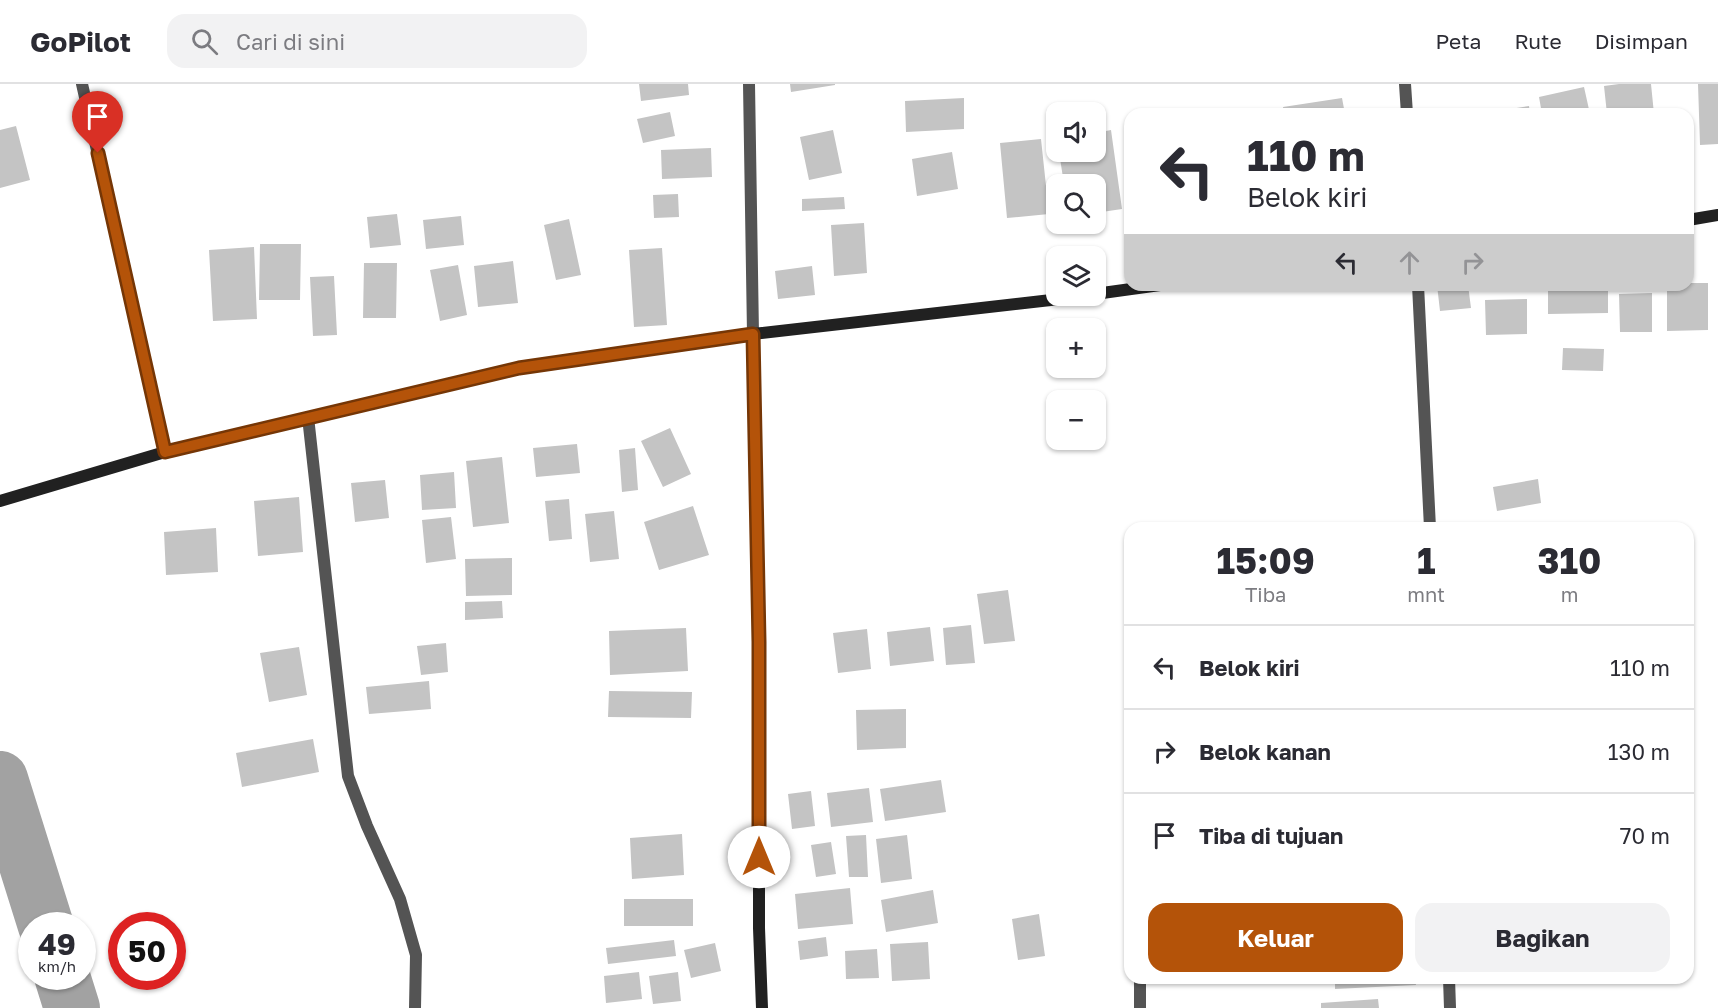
<!DOCTYPE html>
<html lang="id">
<head>
<meta charset="utf-8">
<style>
	body { margin:0; font-family:"Golos Text",sans-serif; background:#f2f2f3; color:#2b2b33; height:100vh; display:flex; flex-direction:column; font-size:22px; white-space:nowrap }
	* { box-sizing:border-box; margin:0 }
	p { font-size:20px; color:#7c7c81 }
	.icon { flex:none; width:33px; height:33px; fill:none; stroke:currentColor; stroke-width:2; stroke-linecap:round; stroke-linejoin:round }
	.map { position:relative; flex:1; overflow:hidden }
	.drawer { position:absolute; left:1124px; top:438px; width:570px; height:462px; display:flex; flex-direction:column; background:#fff; border-radius:18px; box-shadow:0 2px 4px #0004 }
	.drawer>* { flex:none }
	.top-card { position:absolute; left:1124px; top:24px; width:570px; height:183px; border-radius:18px; box-shadow:0 2px 4px #0004; background:#fff; color:#2b2b33; overflow:hidden }
	.buttons { position:absolute; left:1046px; top:18px; display:grid; gap:12px }
	.buttons a { display:grid; place-items:center; width:60px; height:60px; border-radius:12px; background:#fff; box-shadow:0 2px 4px #0004; font-size:30px }
	.speed { position:absolute; left:18px; top:828px; display:flex; gap:12px; font-size:30px; font-weight:700; text-align:center }
	.speed>* { display:grid; place-content:center; width:78px; height:78px; border-radius:50%; background:#fff; box-shadow:0 2px 4px #0004; line-height:1 }
	.speed small { font-size:15px; font-weight:400 }
	.speed .limit { border:9px solid #d22; background:#fff; color:#111 }
	.pin { position:absolute; display:grid; place-items:center; width:51px; height:51px; color:#fff; margin:-62px -26px; border-radius:50% 50% 50% 0; rotate:-45deg; box-shadow:0 0 6px #0007 }
	.pin .icon { rotate:45deg }
	.me { position:absolute; width:66px; margin:-33px; rotate:0deg; stroke-linejoin:round; filter:drop-shadow(0 0 4px #0008) }
	.turn { display:flex; align-items:center; gap:21px; height:126px; padding:0 24px; font-size:27px }
	.turn .icon { width:78px; height:78px; stroke-width:2.5 }
	.turn b { display:block; font-size:42px; line-height:51px }
	.lanes { display:flex; align-items:center; height:57px; padding:0 24px; background:#0003; justify-content:center; gap:30px; direction:ltr }
	.lanes .off { opacity:.35 }
	.eta { display:flex; justify-content:space-evenly; align-items:center; height:102px; text-align:center }
	.eta b { font-size:36px; font-weight:700; line-height:42px }
	.action { display:flex; gap:12px; margin-top:auto; padding:12px 24px }
	.action a { flex:1; height:69px; border-radius:18px; background:#b45309; color:#fff; font-size:24px; font-weight:700; line-height:69px; text-align:center }
	.action a+a { background:#f2f2f3; color:#2b2b33 }
	ul { padding:0; list-style:none }
	li { display:flex; align-items:center; gap:18px; height:84px; padding:0 24px; border-top:2px solid #e1e1e2 }
	li div { flex:1 }
	li b { display:block; font-size:22px }
	li em { font-style:normal }
	header { display:flex; align-items:center; gap:36px; box-sizing:border-box; height:84px; padding:0 30px; background:#fff; border-bottom:2px solid #e1e1e2 }
	header strong { font-size:28px }
	nav { display:flex; gap:33px; margin-inline-start:auto; font-size:21px }
	.search { width:420px; height:54px; background:#f2f2f3; display:flex; align-items:center; gap:15px; box-sizing:border-box; padding:0 21px; border-radius:18px; color:#7c7c81; font-size:22px }
	.map>svg:first-child { display:block }
</style>
</head>
<body>
<header>
<strong>GoPilot</strong>
<div class="search"><svg class="icon" aria-label="search" viewBox="0 0 24 24"><circle cx="10" cy="10" r="6"/><path d="M15 15l6 6"/></svg>Cari di sini</div>
<nav><a>Peta</a><a>Rute</a><a>Disimpan</a></nav>
</header>
<div class="map">
<svg width="1718" height="924" viewBox="0 0 1718 924">
	<rect width="100%" height="100%" fill="#fff"/>
	<g fill="none" stroke-linecap="round" stroke-linejoin="round">
		<path stroke="#a2a2a2" stroke-width="56" d="M0 695 46 842
			M62 892 72 924"/>
	</g>
	<path fill="#c4c4c4" d="M639 0H688L689 11 641 17Z
		M790 0H835V1L791 8Z
		M1619 0H1651L1654 30H1607L1604 2Z
		M1698 0H1718V60L1700 61Z
		M1584 3 1590 30H1542L1539 13Z
		M964 14V45L906 48 905 17Z
		M1342 14 1345 30H1284L1283 23Z
		M1529 22 1530 30H1498V27Z
		M670 28 675 52 643 59 637 35Z
		M16 42 30 96 0 104V46Z
		M833 46 842 89 809 96 800 53Z
		M1111 46 1122 125 1095 129V100H1064L1059 68H1095V49Z
		M1041 55 1049 130 1007 134 1000 59Z
		M711 64 712 93 662 95 661 66Z
		M952 68 958 105 917 112 912 75Z
		M678 110 679 133 654 134 653 111Z
		M844 113 845 125 802 127V115Z
		M397 130 401 161 370 164 367 133Z
		M461 132 464 161 426 165 423 136Z
		M569 135 581 191 556 196 544 141Z
		M864 139 867 189 834 192 831 141Z
		M260 160H301L300 216H259Z
		M254 163 257 235 213 237 209 166Z
		M662 164 667 241 634 243 629 166Z
		M513 177 518 219 478 223 474 182Z
		M364 179H397L396 234H363Z
		M458 181 467 231 440 237 430 186Z
		M812 182 815 211 778 215 775 187Z
		M334 192 337 251 313 252 310 193Z
		M1688 199H1708V246L1667 247V201H1688Z
		M1437 201H1468L1471 224 1440 227Z
		M1548 201H1608V229L1548 230Z
		M1652 209V248H1620L1619 210Z
		M1527 215V250L1486 251 1485 216Z
		M1563 264 1604 265 1603 287 1562 286Z
		M670 344 691 390 663 403 641 357Z
		M577 360 580 389 536 393 533 364Z
		M635 364 638 406 622 408 619 366Z
		M502 373 509 439 473 443 466 377Z
		M454 388 456 424 422 426 420 391Z
		M1538 395 1541 419 1497 427 1493 403Z
		M385 396 389 434 355 438 351 399Z
		M299 413 303 468 258 472 254 417Z
		M569 415 572 455 549 457 545 417Z
		M693 422 709 471 659 486 644 438Z
		M614 427 619 475 590 478 585 430Z
		M451 433 456 475 426 479 422 436Z
		M1487 438 1515 443V444H1487Z
		M216 444 218 488 166 491 164 448Z
		M512 474V511L466 512 465 475Z
		M1008 506 1015 557 984 560 977 510Z
		M502 517 503 534 465 536V518Z
		M971 541 975 579 946 581 943 544Z
		M930 543 934 577 890 582 887 548Z
		M686 544 688 587 610 591 609 547Z
		M867 545 871 585 838 589 833 549Z
		M446 559 448 588 421 591 417 562Z
		M299 563 307 611 269 618 260 569Z
		M429 597 431 625 369 630 366 603Z
		M609 607 692 608 691 634 608 633Z
		M906 625V664L857 666 856 626Z
		M313 655 319 688 242 703 236 669Z
		M941 696 946 728 885 737 880 705Z
		M869 704 873 738 831 743 827 709Z
		M811 707 815 742 792 745 788 710Z
		M682 750 684 791 632 795 630 754Z
		M866 751 868 793H849L846 752Z
		M907 751 912 795 881 799 876 755Z
		M831 758 836 790 816 793 811 761Z
		M850 804 853 840 798 845 795 810Z
		M933 806 938 839 886 848 881 816Z
		M624 815H693V842H624Z
		M1039 830 1045 872 1018 876 1012 835Z
		M826 853 828 872 800 876 798 857Z
		M674 856 676 872 608 880 606 864Z
		M928 858 930 895 892 897 890 860Z
		M715 859 721 887 691 894 684 866Z
		M877 865 879 894 846 895 845 867Z
		M639 888 642 915 606 919 604 892Z
		M678 888 681 917 653 920 649 892Z
		M1335 894H1415L1416 901 1335 905Z
		M1378 915 1379 924H1321V919Z"/>
	<g fill="none" stroke-linecap="round" stroke-linejoin="round">
		<path stroke="#545454" stroke-width="12" d="M82 0 165 368
			M749 0 753 250
			M1405 0 1407 30
			M1418 201 1430 444
			M308 333 348 692 367 742 400 815 416 871 415 924
			M1449 894 1450 924
			M1140 924V894"/>
		<path stroke="#212121" stroke-width="12" d="M1688 136 1718 131
			M1095 210 1160 201
			M753 250 759 558V844L762 924
			M0 417 165 368 519 284 753 250 1086 212"/>
	</g>
	<g fill="none" stroke-linecap="round" stroke-linejoin="round">
		<g stroke="#753606" stroke-width="15">
			<path id="route" d="M98 69 165 368 519 284 753 250 759 558V773"/>
		</g>
		<use href="#route" stroke="#b45309" stroke-width="10"/>
	</g>
</svg>
<div class="buttons">
<a><svg class="icon" aria-label="sound" viewBox="0 0 24 24"><path d="M4 9h4l5-4v14l-5-4H4zM17 9q2 3 0 6"/></svg></a>
<a><svg class="icon" aria-label="search" viewBox="0 0 24 24"><circle cx="10" cy="10" r="6"/><path d="M15 15l6 6"/></svg></a>
<a><svg class="icon" aria-label="layers" viewBox="0 0 24 24"><path d="M12 4l9 5-9 5-9-5zM3 14l9 5 9-5"/></svg></a>
<a>+</a>
<a>−</a>
</div>
<div class="speed"><div>49<small>km/h</small></div><div class="limit">50</div></div>
<div class="pin" style="left:98px;top:69px;background:#d93025"><svg class="icon" aria-label="arrive" viewBox="0 0 24 24"><path d="M6 21V4h12l-3 4 3 4H6"/></svg></div>
<svg class="me" style="left:759px;top:773px" viewBox="-20 -20 40 40"><circle r="19" fill="#fff"/><path d="M0-13L10 11 0 6-10 11z" fill="#b45309"/></svg>
<div class="top-card">
<div class="turn"><svg class="icon" aria-label="left" viewBox="0 0 24 24"><path d="M17 20v-9H6M10 6l-5 5 5 5"/></svg><div><b>110 m</b>Belok kiri</div></div>
<div class="lanes"><svg class="icon" aria-label="left" viewBox="0 0 24 24"><path d="M17 20v-9H6M10 6l-5 5 5 5"/></svg><svg class="icon off" aria-label="ahead" viewBox="0 0 24 24"><path d="M12 20V5M6 11l6-6 6 6"/></svg><svg class="icon off" aria-label="right" viewBox="0 0 24 24"><path d="M7 20v-9h11M14 6l5 5-5 5"/></svg></div>
</div>
<section class="drawer">
<div class="eta">
<div><b>15:09</b><p>Tiba</p></div>
<div><b>1</b><p>mnt</p></div>
<div><b>310</b><p>m</p></div>
</div>
<ul>
<li><svg class="icon" aria-label="left" viewBox="0 0 24 24"><path d="M17 20v-9H6M10 6l-5 5 5 5"/></svg><div><b>Belok kiri</b></div><em>110 m</em></li>
<li><svg class="icon" aria-label="right" viewBox="0 0 24 24"><path d="M7 20v-9h11M14 6l5 5-5 5"/></svg><div><b>Belok kanan</b></div><em>130 m</em></li>
<li><svg class="icon" aria-label="arrive" viewBox="0 0 24 24"><path d="M6 21V4h12l-3 4 3 4H6"/></svg><div><b>Tiba di tujuan</b></div><em>70 m</em></li>
</ul>
<div class="action"><a>Keluar</a><a>Bagikan</a></div>
</section>
</div>
</body>
</html>
